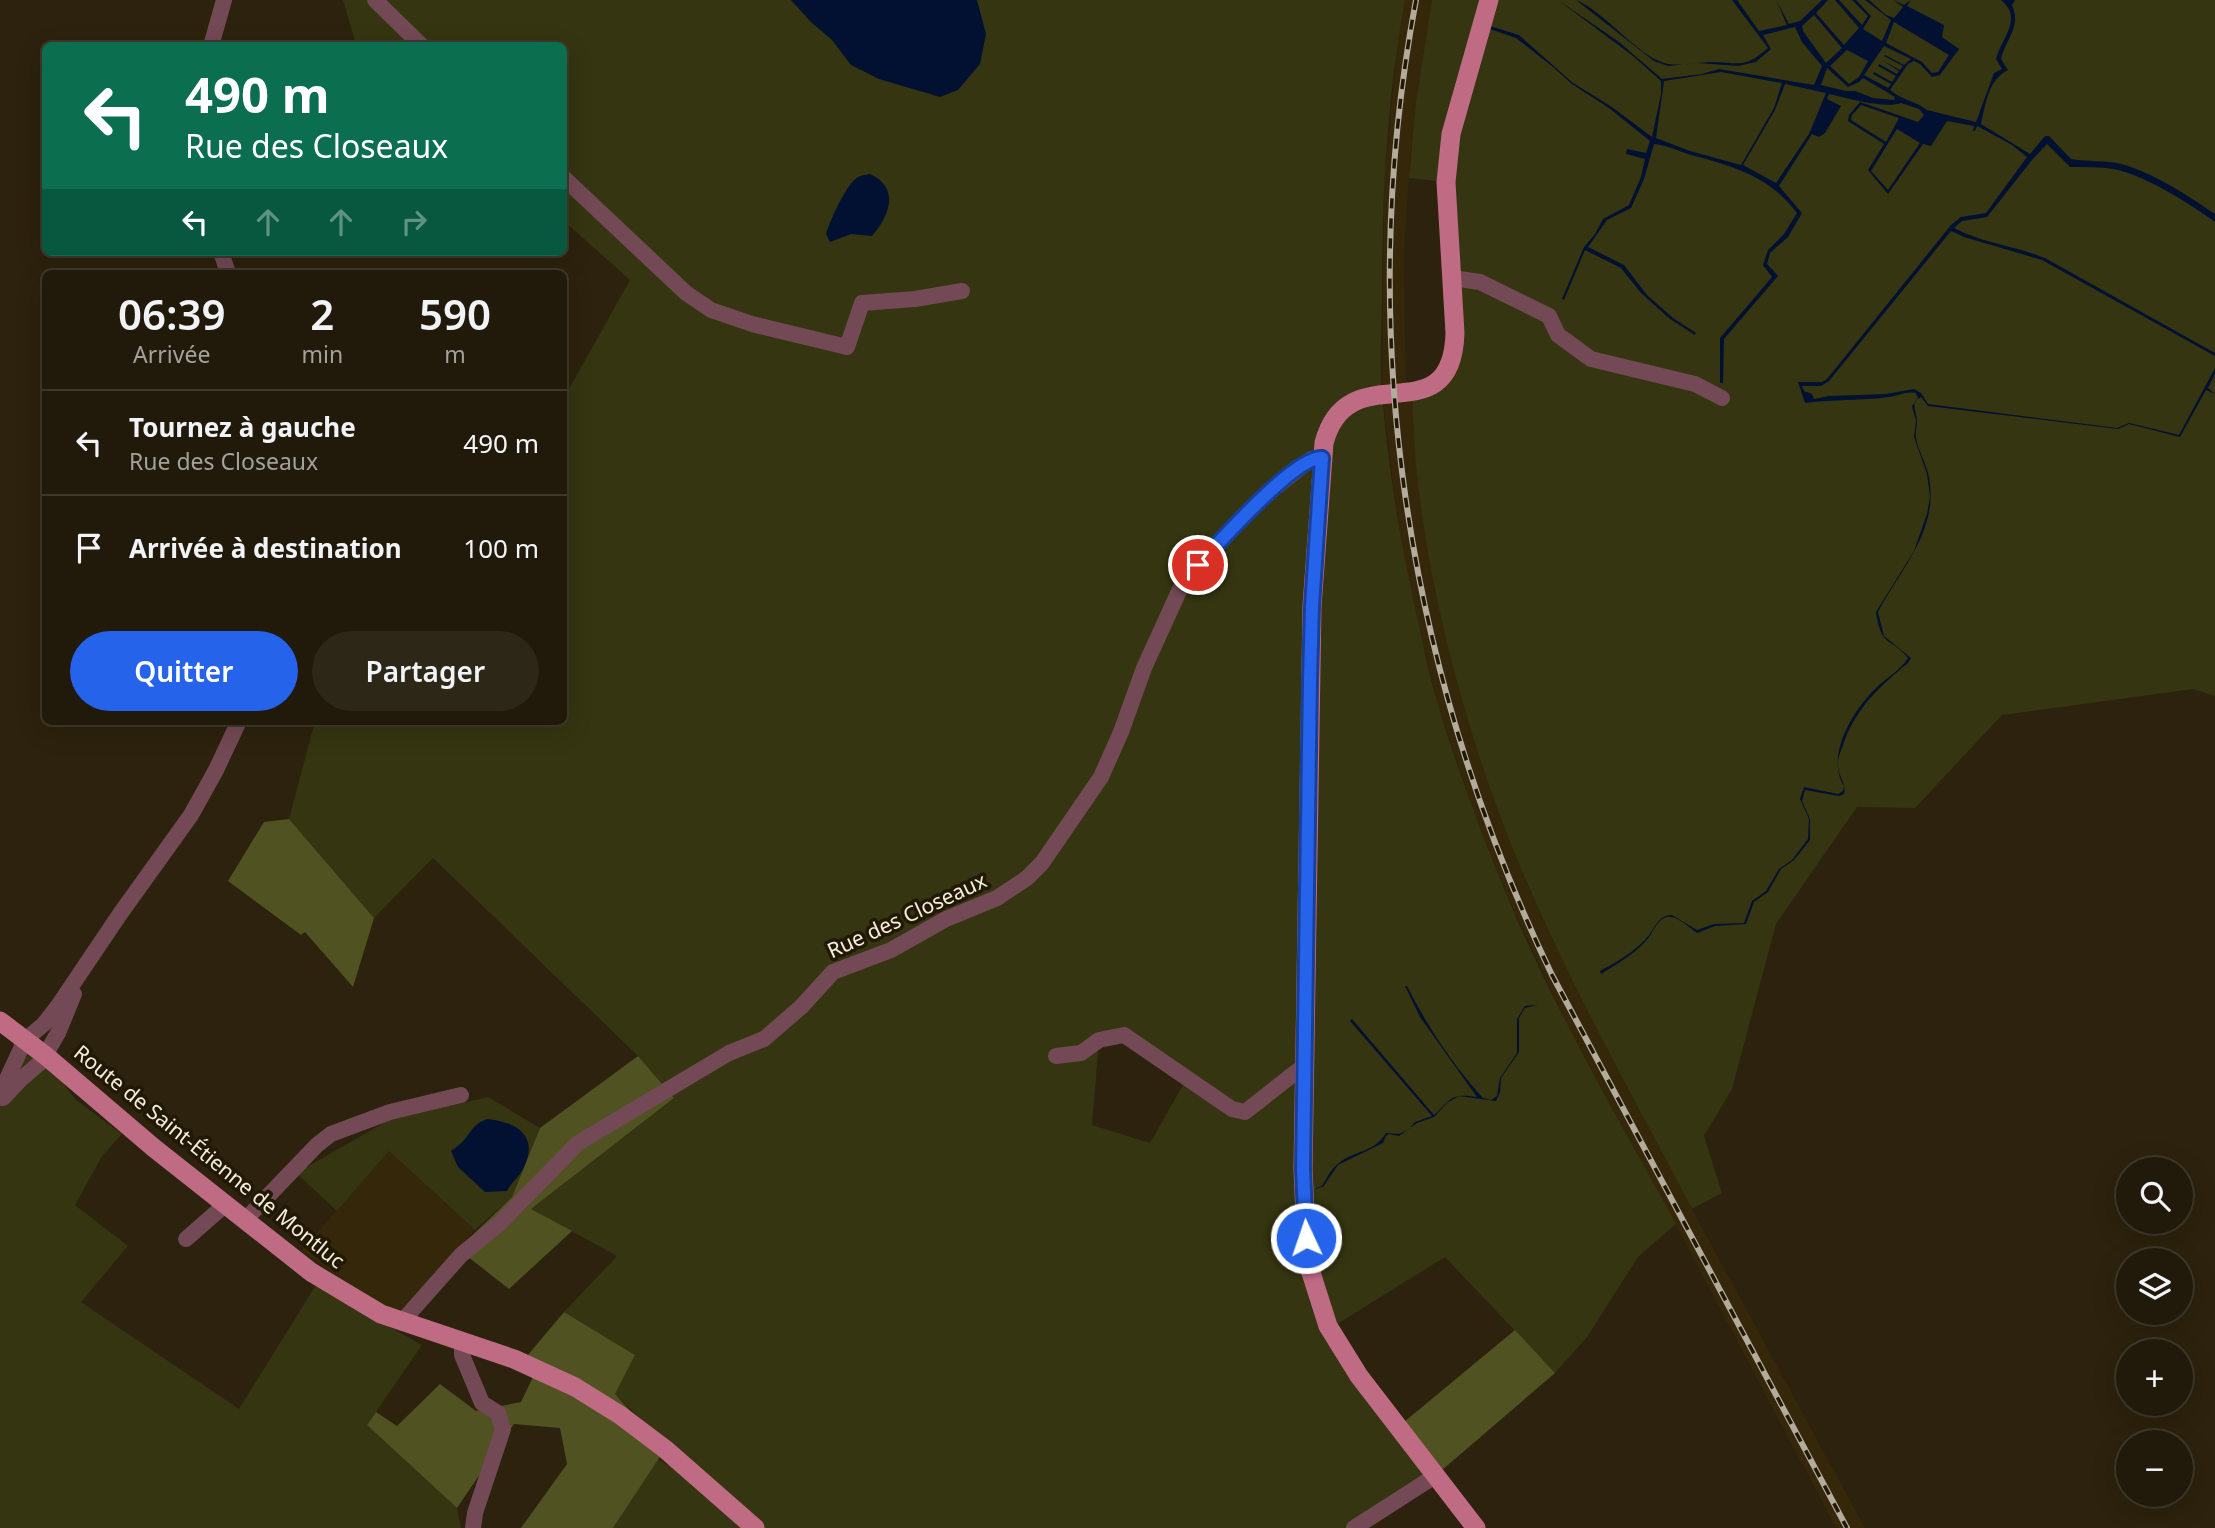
<!DOCTYPE html>
<html lang="fr">
<head>
<meta charset="utf-8">
<style>
	body { margin:0; font-family:"Noto Sans",sans-serif; background:#2d2718; color:#f1f3f6; height:100vh; display:flex; flex-direction:column; font-size:26px; white-space:nowrap }
	* { box-sizing:border-box; margin:0 }
	p { font-size:23px; color:#a2a19c }
	.icon { flex:none; width:38px; height:38px; fill:none; stroke:currentColor; stroke-width:2; stroke-linecap:round; stroke-linejoin:round }
	.map { position:relative; flex:1; overflow:hidden }
	.details { position:absolute; left:42px; top:270px; width:525px; height:455px; display:flex; flex-direction:column; background:#211a0a; border-radius:10px; box-shadow:0 7px 28px #0002,0 0 0 2px #3e382b }
	.details>* { flex:none }
	.banner { position:absolute; left:42px; top:42px; width:525px; height:214px; border-radius:10px; box-shadow:0 7px 28px #0002,0 0 0 2px #3e382b; background:#0b6e4f; color:#fff; overflow:hidden }
	.buttons { position:absolute; left:2116px; top:1157px; display:grid; gap:14px }
	.buttons a { display:grid; place-items:center; width:77px; height:77px; border-radius:50%; background:#211a0a; box-shadow:0 7px 28px #0002,0 0 0 2px #3e382b; font-size:35px }
	.pin { position:absolute; display:grid; place-items:center; width:60px; height:60px; color:#fff; margin:-30px; border:4px solid #fff; border-radius:50%; box-shadow:0 2px 7px #0007 }
	.me { position:absolute; width:77px; margin:-38px; rotate:357deg; stroke-linejoin:round; filter:drop-shadow(0 0 5px #0008) }
	.turn { display:flex; align-items:center; gap:24px; height:147px; padding:0 28px; font-size:32px }
	.turn .icon { width:91px; height:91px; stroke-width:2.5 }
	.turn b { display:block; font-size:49px; line-height:60px }
	.lanes { display:flex; align-items:center; height:66px; padding:0 28px; background:#0003; justify-content:center; gap:35px; direction:ltr }
	.lanes .off { opacity:.35 }
	.eta { display:flex; justify-content:space-evenly; align-items:center; height:119px; text-align:center }
	.eta b { font-size:42px; font-weight:600; line-height:49px }
	.cta { display:flex; gap:14px; margin-top:auto; padding:14px 28px }
	.cta a { flex:1; height:80px; border-radius:42px; background:#2563eb; color:#fff; font-size:28px; font-weight:600; line-height:80px; text-align:center }
	.cta a+a { background:#2d2718; color:#f1f3f6 }
	ul { padding:0; list-style:none }
	li { display:flex; align-items:center; gap:21px; height:105px; padding:0 28px; border-top:2px solid #3e382b }
	li div { flex:1 }
	li b { display:block; font-size:26px }
	li em { font-style:normal }
	.map>svg:first-child { display:block }
</style>
</head>
<body>
<div class="map">
<svg width="2215" height="1528" viewBox="0 0 2215 1528">
	<rect width="100%" height="100%" fill="#2c220d"/>
	<path fill="#34270a" d="M1405 0H1432L1416 101 1409 178 1404 255 1406 385 1382 387 1384 187 1397 46Z
		M1412 398 1420 499 1435 583 1452 659 1473 735 1499 813 1532 894 1571 976 1692 1209 1865 1528H1836L1679 1231 1570 1030 1511 905 1471 805 1435 695 1407 574 1394 493 1383 401Z
		M389 1151 475 1230 402 1309H385L301 1251Z"/>
	<path fill="#353511" fill-rule="evenodd" d="M343 0H1405C1387 97 1382 196 1382 295 1382 327 1379 360 1382 392 1388 469 1401 546 1418 621 1424 646 1428 672 1436 697 1456 767 1482 835 1510 903 1557 1014 1618 1118 1676 1224L1638 1257 1587 1337 1555 1373 1445 1257 1334 1326 1432 1472 1354 1528H613L657 1459 711 1488 615 1394 635 1355 564 1312 617 1256 531 1209 674 1098 638 1056 433 858 374 918 289 819 315 721H564V398L630 280 564 221V46L356 45ZM1123 1035 1187 1078 1150 1143 1092 1125 1099 1041Z
		M1432 0H2215V696L2193 689 2002 715 1915 808 1857 807 1776 924 1732 1089 1704 1136 1722 1193 1692 1209C1624 1079 1550 950 1499 813 1463 715 1433 602 1420 499 1415 466 1414 432 1412 399L1446 375V182L1409 178 1416 101Z
		M35 1047 76 1100 122 1134 102 1156 75 1205 128 1246 81 1302 239 1409 316 1285 422 1345 367 1425 457 1508 461 1528H0V1094L9 1077Z
		M488 1097 540 1128 512 1197 475 1230 389 1151 337 1211 296 1173 389 1120Z"/>
	<path fill="#515222" d="M289 819 374 918 353 987 305 932 301 935 228 881 264 822Z
		M638 1056 674 1098 531 1209 572 1231 509 1289 458 1249 512 1197 540 1128Z
		M564 1312 635 1355 615 1394 665 1449 613 1528H521L567 1464 560 1428 514 1424 457 1508 367 1425 376 1412 397 1426 440 1384 476 1411 521 1402 533 1377 517 1368Z
		M1515 1330 1555 1373 1435 1476 1398 1427Z"/>
	<path fill="#021131" fill-rule="evenodd" d="M791 0H977L986 34 980 64 958 90 940 97 879 79 851 65 832 40 811 22Z
		M1558 0 1619 42 1662 79 1702 74 1719 69 1814 85 1822 66 1802 42 1795 27 1763 35 1771 49 1756 62 1738 66 1698 63 1668 66 1654 61 1576 0C1605 12 1637 55 1664 63 1679 67 1698 62 1713 62 1741 63 1745 68 1768 48L1732 0H1737L1759 31 1787 25 1776 0 1789 24 1800 21 1822 0H1828L1816 13 1844 45 1859 28 1835 0H1839L1862 25 1868 16 1852 0H1856L1871 16 1863 29 1882 41 1891 20 1865 0H1869L1886 15 1894 18 1903 7 1893 0 1904 5 1911 0 1907 6 1944 25 1942 37 1959 49 1940 75 1932 77 1920 64 1914 61 1908 64 1890 90C1901 100 1916 101 1927 110L1976 122 1994 73 2002 69 1996 59C2001 38 2024 19 2001 0H2015L2012 5C2022 27 2005 40 2001 59L2008 70C1988 80 1986 103 1981 124L2030 154 2045 136H2049L2071 159C2088 162 2105 160 2121 164 2154 173 2187 195 2215 214V222C2189 203 2146 176 2114 169 2100 167 2085 167 2070 167L2047 144 2032 160 1987 217 1962 221 1954 228C1982 243 2015 246 2045 258L2215 353V356L2042 260 1964 237 1951 231 1829 381 1821 386H1802L1804 391 1812 394 1814 399 1829 396 1886 394 1914 389 1921 393 1928 404 2117 428 2129 423 2179 435 2215 368V374L2208 388 2215 394 2206 390 2180 437 2129 424 2118 429 1928 406 1921 397 1915 401C1913 409 1917 414 1917 422 1917 428 1915 433 1916 438 1919 454 1929 467 1930 485 1936 533 1899 572 1878 612L1884 636 1911 658 1908 663C1880 686 1857 707 1844 742 1842 749 1838 756 1838 763 1837 775 1847 783 1844 794L1839 796 1805 790 1802 801 1810 819V840L1794 860 1781 869 1768 892 1754 902 1746 924 1715 926 1697 933C1690 928 1676 915 1668 917 1657 918 1653 934 1646 941 1633 955 1617 964 1601 974L1600 971C1617 962 1632 953 1645 940 1655 930 1657 915 1672 915L1697 930 1714 924 1744 923 1752 901 1766 891 1779 869 1792 860 1808 839 1809 819 1800 799 1804 787 1838 794 1843 791 1844 786C1825 756 1853 710 1876 688 1886 678 1901 670 1908 658 1891 637 1881 648 1876 612L1914 551 1927 514 1930 497 1927 474 1914 437 1916 421 1912 406 1918 398 1916 393C1906 391 1898 396 1889 397 1861 401 1833 399 1805 403L1798 382H1822L1827 379 1951 225 1961 217 1986 213 2027 157 2012 145 1977 126 1975 131H1973L1974 126 1947 121 1931 146 1923 144 1888 194 1868 170 1884 144 1848 121 1849 115 1860 102 1918 122 1924 115 1919 109 1901 103C1885 109 1847 98 1829 94L1827 99 1841 106 1825 133 1819 137 1812 134 1779 186 1802 213 1788 237 1770 253 1767 264 1778 276 1724 339 1723 383H1720V338L1772 277 1763 265 1768 250 1784 234 1797 213C1771 178 1736 167 1695 156 1682 153 1668 145 1654 144L1644 179 1631 208 1607 220 1588 247 1624 265 1647 295 1673 318 1696 333 1695 335 1670 319 1641 293 1621 268 1585 250 1564 300 1562 299 1584 247 1595 234 1603 219 1629 205 1641 177 1645 159 1626 154 1627 149 1646 153 1650 141 1609 108 1572 84 1553 67 1516 38 1490 29V26L1519 35 1573 83 1612 107 1652 137 1661 94V81L1633 56ZM1814 15 1842 48 1826 63 1803 31 1802 26ZM1894 22 1949 55 1938 72 1932 73 1922 62 1886 43ZM1884 46 1911 59 1904 65 1885 55 1884 56 1903 66 1900 70 1882 60 1899 71 1897 74 1879 64 1878 66 1896 76 1892 82 1874 72 1873 74 1891 84 1888 88 1864 75ZM1847 50 1868 61 1859 77 1849 84 1830 66ZM1827 68 1848 87 1859 82 1863 78 1895 97 1894 100 1873 98 1855 91H1846L1821 85ZM1721 72 1782 83 1774 108 1741 165 1690 151 1656 138 1664 81ZM1785 84 1826 93 1809 134 1776 183 1743 165 1775 110ZM1861 105 1899 118 1886 142 1851 120 1852 115ZM1897 129 1920 143 1888 190 1871 171Z
		M870 174C900 188 890 215 872 236L851 234 830 242 826 234C830 221 846 184 858 177 862 175 866 175 870 174Z
		M1405 986H1407C1427 1026 1453 1065 1483 1098L1491 1100 1497 1096 1500 1078 1517 1053V1019L1525 1006 1538 1005 1525 1008 1519 1018V1052L1501 1078 1500 1092 1496 1101 1459 1096 1447 1103 1434 1117 1417 1123 1399 1136 1389 1134 1386 1136 1383 1143 1338 1165 1323 1187 1314 1189 1322 1186C1327 1178 1331 1169 1339 1163 1355 1150 1374 1153 1386 1133L1399 1134 1409 1129 1415 1122 1432 1116 1350 1021 1352 1019 1434 1115C1452 1098 1451 1093 1477 1097L1420 1017Z
		M487 1119C517 1122 540 1136 523 1169 519 1177 511 1183 507 1191L485 1192 458 1167 451 1151C455 1148 462 1143 465 1139 473 1129 474 1124 487 1119Z"/>
	<g fill="none" stroke-linecap="round" stroke-linejoin="round">
		<path stroke="#724954" stroke-width="16" d="M375 0 422 46
			M211 46 224 0
			M564 178 686 293 711 310 752 324 847 347 862 303 915 299 962 291
			M221 252 228 273
			M1452 278 1480 282 1549 316 1558 335 1591 359 1695 384 1722 398
			M1056 1056 1081 1053 1099 1040 1124 1035 1232 1109 1245 1112 1305 1065
			M0 1094 25 1040 44 1024 58 1006 120 914 191 815 216 770 239 721
			M3 1098 20 1080 41 1062 58 1033 74 994
			M246 1219 317 1145 331 1134 390 1112 461 1095
			M186 1239 226 1204
			M403 1323 406 1317 461 1255 500 1223 578 1143 729 1053 764 1039 801 1007 833 972 891 950 946 919 997 898 1027 878 1042 863 1101 777 1121 732 1144 668 1180 589 1198 565 1261 499 1311 459 1322 458
			M462 1342V1355L482 1403 498 1413 503 1429 475 1513 473 1528
			M1354 1528 1435 1476"/>
		<path stroke="#bf6b83" stroke-width="19" d="M0 1021 46 1056 154 1148 311 1272 381 1314 514 1359 575 1387 620 1415 665 1449 755 1528
			M1476 1528 1359 1376 1328 1326 1307 1260 1303 1169 1312 606 1324 443C1348 351 1452 439 1455 333L1446 182 1451 134 1489 0"/>
		<g stroke="#b3ab9b" stroke-width="6">
			<path id="rail" d="M1416 0C1353 333 1406 671 1552 975L1847 1528"/>
		</g>
		<use href="#rail" stroke="#221904" stroke-width="3.5" stroke-dasharray="10" stroke-linecap="butt"/>
	</g>
	<g fill="none" stroke-linecap="round" stroke-linejoin="round">
		<g stroke="#184099" stroke-width="18">
			<path id="route" d="M1198 565C1218 544 1296 455 1322 458L1312 606 1310 680 1303 1169 1306 1238"/>
		</g>
		<use href="#route" stroke="#2563eb" stroke-width="12"/>
	</g>
	<g text-anchor="middle" stroke-width="7" stroke-linejoin="round" paint-order="stroke">
		<g font-size="21" fill="#f4ede0" stroke="#221904">
			<text transform="translate(907 916) rotate(-25)" y="7">Rue des Closeaux</text>
			<text transform="translate(209 1157) rotate(39)" y="7">Route de Saint-Étienne de Montluc</text>
		</g>
	</g>
</svg>
<div class="buttons">
<a><svg class="icon" aria-label="search" viewBox="0 0 24 24"><circle cx="10" cy="10" r="6"/><path d="M15 15l6 6"/></svg></a>
<a><svg class="icon" aria-label="layers" viewBox="0 0 24 24"><path d="M12 4l9 5-9 5-9-5zM3 14l9 5 9-5"/></svg></a>
<a>+</a>
<a>−</a>
</div>
<div class="pin" style="left:1198px;top:565px;background:#d93025"><svg class="icon" aria-label="arrive" viewBox="0 0 24 24"><path d="M6 21V4h12l-3 4 3 4H6"/></svg></div>
<svg class="me" style="left:1306px;top:1238px" viewBox="-20 -20 40 40"><circle r="17" fill="#2563eb" stroke="#fff" stroke-width="3"/><path d="M0-11L8 9 0 5-8 9z" fill="#fff"/></svg>
<div class="banner">
<div class="turn"><svg class="icon" aria-label="left" viewBox="0 0 24 24"><path d="M17 20v-9H6M10 6l-5 5 5 5"/></svg><div><b>490 m</b>Rue des Closeaux</div></div>
<div class="lanes"><svg class="icon" aria-label="left" viewBox="0 0 24 24"><path d="M17 20v-9H6M10 6l-5 5 5 5"/></svg><svg class="icon off" aria-label="ahead" viewBox="0 0 24 24"><path d="M12 20V5M6 11l6-6 6 6"/></svg><svg class="icon off" aria-label="ahead" viewBox="0 0 24 24"><path d="M12 20V5M6 11l6-6 6 6"/></svg><svg class="icon off" aria-label="right" viewBox="0 0 24 24"><path d="M7 20v-9h11M14 6l5 5-5 5"/></svg></div>
</div>
<section class="details">
<div class="eta">
<div><b>06:39</b><p>Arrivée</p></div>
<div><b>2</b><p>min</p></div>
<div><b>590</b><p>m</p></div>
</div>
<ul>
<li><svg class="icon" aria-label="left" viewBox="0 0 24 24"><path d="M17 20v-9H6M10 6l-5 5 5 5"/></svg><div><b>Tournez à gauche</b><p>Rue des Closeaux</p></div><em>490 m</em></li>
<li><svg class="icon" aria-label="arrive" viewBox="0 0 24 24"><path d="M6 21V4h12l-3 4 3 4H6"/></svg><div><b>Arrivée à destination</b></div><em>100 m</em></li>
</ul>
<div class="cta"><a>Quitter</a><a>Partager</a></div>
</section>
</div>
</body>
</html>
